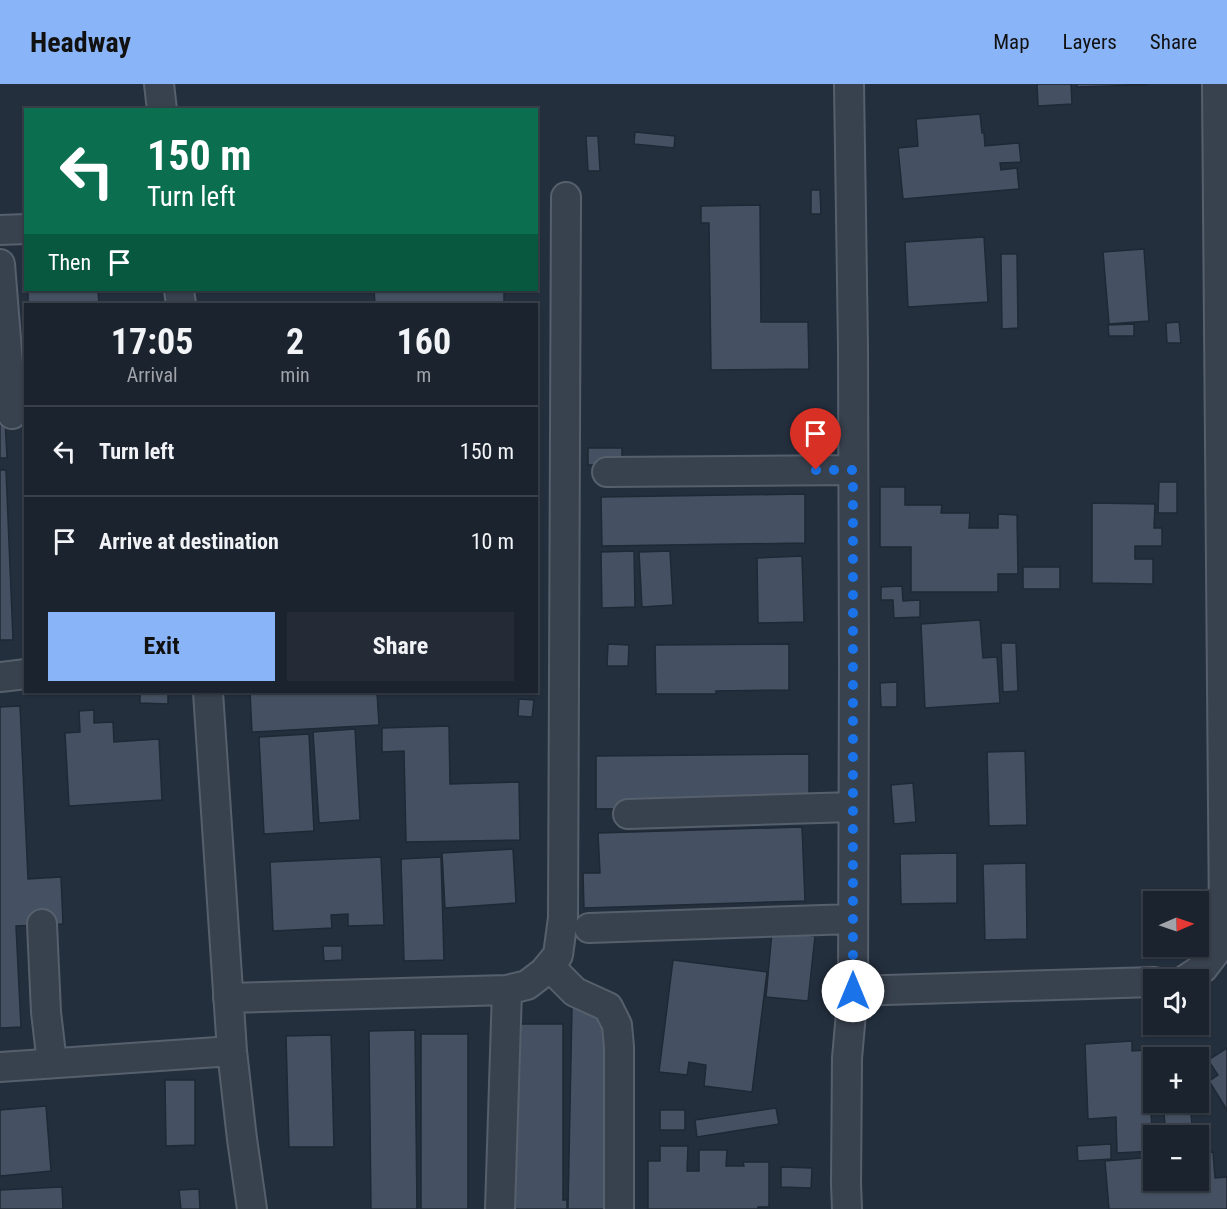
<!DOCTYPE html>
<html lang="en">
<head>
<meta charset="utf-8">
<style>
	body { margin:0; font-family:"Roboto Condensed",sans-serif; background:#242b36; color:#f1f3f6; height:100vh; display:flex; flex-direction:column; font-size:22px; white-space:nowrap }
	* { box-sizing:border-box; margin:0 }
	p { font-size:20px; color:#a0a4aa }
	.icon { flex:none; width:33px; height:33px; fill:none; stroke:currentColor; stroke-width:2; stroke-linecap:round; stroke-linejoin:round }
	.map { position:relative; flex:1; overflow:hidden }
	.drawer { position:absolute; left:24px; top:219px; width:514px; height:390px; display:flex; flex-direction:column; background:#1b232e; border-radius:0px; box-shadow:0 2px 4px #0004,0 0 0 2px #39404a }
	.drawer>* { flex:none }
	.top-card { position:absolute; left:24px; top:24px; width:514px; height:183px; border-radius:0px; box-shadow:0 2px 4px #0004,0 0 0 2px #39404a; background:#0b6e4f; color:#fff; overflow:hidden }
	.needle { width:39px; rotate:88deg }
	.tools { position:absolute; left:1143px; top:807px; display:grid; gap:12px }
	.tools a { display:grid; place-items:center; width:66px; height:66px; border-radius:0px; background:#1b232e; box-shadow:0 2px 4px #0004,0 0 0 2px #39404a; font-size:30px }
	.pin { position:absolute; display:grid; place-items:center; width:51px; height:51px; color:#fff; margin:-62px -26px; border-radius:50% 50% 50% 0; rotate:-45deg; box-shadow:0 0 6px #0007 }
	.pin .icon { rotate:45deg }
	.me { position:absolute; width:66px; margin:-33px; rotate:0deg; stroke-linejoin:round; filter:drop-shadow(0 0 4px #0008) }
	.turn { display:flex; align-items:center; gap:21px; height:126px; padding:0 24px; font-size:27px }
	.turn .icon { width:78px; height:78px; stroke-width:2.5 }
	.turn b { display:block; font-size:42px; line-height:51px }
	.then { display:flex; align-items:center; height:57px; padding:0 24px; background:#0003; gap:12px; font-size:22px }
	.eta { display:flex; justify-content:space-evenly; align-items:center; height:102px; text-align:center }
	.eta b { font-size:36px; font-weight:700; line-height:42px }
	.action { display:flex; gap:12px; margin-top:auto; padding:12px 24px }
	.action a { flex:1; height:69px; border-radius:0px; background:#8ab4f8; color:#111; font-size:24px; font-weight:700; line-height:69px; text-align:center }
	.action a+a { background:#242b36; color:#f1f3f6 }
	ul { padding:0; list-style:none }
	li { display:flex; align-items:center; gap:18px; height:90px; padding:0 24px; border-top:2px solid #39404a }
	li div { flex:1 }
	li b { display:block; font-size:22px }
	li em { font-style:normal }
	header { display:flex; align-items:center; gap:36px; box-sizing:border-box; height:84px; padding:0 30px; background:#8ab4f8; color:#111 }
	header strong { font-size:28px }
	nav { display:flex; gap:33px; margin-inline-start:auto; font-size:21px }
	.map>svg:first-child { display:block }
</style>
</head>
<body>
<header>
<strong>Headway</strong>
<nav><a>Map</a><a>Layers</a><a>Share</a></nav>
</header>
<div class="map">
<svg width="1227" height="1125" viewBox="0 0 1227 1125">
	<rect width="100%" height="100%" fill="#242f3e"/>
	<path fill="#455162" stroke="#1f2835" stroke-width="1.5" d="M1037 0H1071L1072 20 1038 22Z
		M1077 0H1146L1147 1 1077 3Z
		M980 30 982 49H984L985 62 1019 59 1021 78 1000 79 1001 86 1017 84 1019 105 903 115 898 64 918 62 916 35Z
		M635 48 675 52 674 64 634 60Z
		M586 52H598L600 87H588Z
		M811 106H820L821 130H811Z
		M760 121 761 238H808L809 285 711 286 709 139H701V122Z
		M984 153 988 218 908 223 905 158Z
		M1144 165 1149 237 1109 240 1103 168Z
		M1001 170H1017L1018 244 1002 245Z
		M28 206H98L99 220H28Z
		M374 206H504V220H375Z
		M1179 238 1181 259H1167L1166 239Z
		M1134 240V252H1109L1108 241Z
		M0 270 2 276 7 374H0Z
		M588 364H622V380L588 381Z
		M0 386H6L13 556H0Z
		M1159 398H1177V429H1158Z
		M880 403H905V421H942L941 429H970L969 444H998V430L1017 431 1018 490H998V508H911V463H880Z
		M805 410V459L602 462 601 413Z
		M1092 419 1155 420 1154 444H1162V462H1135V475H1153V500L1092 499Z
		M634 467 635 523 602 524 601 468Z
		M670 467 673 521 642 523 639 468Z
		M802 472 804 538 758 539 757 474Z
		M1023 483H1060V505H1023Z
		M902 502 903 517 920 516V533L894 534 893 516H881V503Z
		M980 536 983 574 997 573 1000 619 925 624 921 540Z
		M1001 559H1016L1018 607 1003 608Z
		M608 560 629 561 628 582H607Z
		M789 560V606L716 607V610H656L655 561Z
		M897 598V623H881L880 599Z
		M140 608H168V620L140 619Z
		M250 608H377L379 641 252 648Z
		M519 615 534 616 532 633 518 632Z
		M20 622 28 795 61 793 63 840 16 842 21 943 0 944V623Z
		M94 626V639L113 638 114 658 159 655 162 716 69 722 65 649 80 648 79 627Z
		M449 642 450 700 519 698 520 756 406 758 404 667 382 668V644Z
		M355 645 360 736 319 739 313 648Z
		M309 650 314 747 264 750 259 653Z
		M1025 667 1027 741 989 742 987 668Z
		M809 670V723L596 725V672Z
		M913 699 916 738 894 740 891 701Z
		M802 743 805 817 584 824 583 789H600L598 749Z
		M513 765 516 819 445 824 442 769Z
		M957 769V819L901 820 900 770Z
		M381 773 384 841 348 842V830L331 831 332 844 273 847 270 778Z
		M441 773 444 876 404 877 401 775Z
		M1026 779 1027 855 985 856 983 780Z
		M772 848 815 852 808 917 766 913Z
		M323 862H342V876L324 877Z
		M673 876 767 888 752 1008 704 1002 706 981 689 978 687 991 659 988Z
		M570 916 618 917 615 1125H568L572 923 570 924Z
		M508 940H563V1116H567V1125H508Z
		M415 946 417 1125H371L369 947Z
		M421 950H468V1125H421Z
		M331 951 334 1063H289L286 952Z
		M1132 957V967L1148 966 1153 1067 1117 1069 1116 1033 1088 1035 1085 960Z
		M1227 964V1026L1209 997 1218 991 1208 976Z
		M165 996H195V1061L166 1062Z
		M1163 1018H1190L1193 1052H1166Z
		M46 1022 51 1087 0 1092V1026Z
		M776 1024 779 1040 697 1053 695 1036Z
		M660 1026H685V1046H660Z
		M1111 1060V1075L1078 1077 1077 1062Z
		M660 1062H688L687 1087H699V1066H727L726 1082H744L743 1078H769V1123H758V1125H648V1077H660Z
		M1213 1068 1215 1094 1227 1093V1125H1109L1105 1077 1154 1073V1096H1198V1069Z
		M781 1083 812 1084 811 1104 781 1103Z
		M62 1103 63 1125H0V1106Z
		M199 1105 200 1125H181L179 1106Z"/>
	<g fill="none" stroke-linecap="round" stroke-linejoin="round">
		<g stroke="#565f6c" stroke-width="32">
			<path id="minor" d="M159 0 162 26
				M0 146 26 145
				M0 180 12 330
				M179 206 181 220
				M607 388 853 386
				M0 593 26 590
				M208 608 232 967 242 1055 252 1125
				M628 730 853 723
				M42 840 46 928 52 979
				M589 844 853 835
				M549 882 575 908 608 923 617 941 619 963V1125
				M1185 896 1203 884 1216 867 1224 841 1217 0
				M853 907 1154 898
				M228 914 507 906 527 901 544 888 558 871 563 834 566 113
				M0 983 232 967
				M500 1125 507 906
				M847 1125 846 1100 847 974 853 907 854 582 853 263 849 0"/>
		</g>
		<use href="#minor" stroke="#38414e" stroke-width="28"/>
	</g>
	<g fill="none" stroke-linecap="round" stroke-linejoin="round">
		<path stroke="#1a73e8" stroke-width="10" stroke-dasharray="0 18" d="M816 386H853V907"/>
	</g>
</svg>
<div class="tools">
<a><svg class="needle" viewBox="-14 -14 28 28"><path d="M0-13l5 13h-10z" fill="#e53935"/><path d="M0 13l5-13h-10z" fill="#a0a4aa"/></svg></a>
<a><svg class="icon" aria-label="sound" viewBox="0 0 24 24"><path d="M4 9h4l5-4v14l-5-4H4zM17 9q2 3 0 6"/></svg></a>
<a>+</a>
<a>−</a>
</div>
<div class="pin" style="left:816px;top:386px;background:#d93025"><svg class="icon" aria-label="arrive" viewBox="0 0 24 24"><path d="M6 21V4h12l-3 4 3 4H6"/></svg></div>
<svg class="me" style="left:853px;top:907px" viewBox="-20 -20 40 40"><circle r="19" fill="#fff"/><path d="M0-13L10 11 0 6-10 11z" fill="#1a73e8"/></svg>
<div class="top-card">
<div class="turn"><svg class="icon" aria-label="left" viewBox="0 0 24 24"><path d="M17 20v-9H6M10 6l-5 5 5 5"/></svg><div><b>150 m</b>Turn left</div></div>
<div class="then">Then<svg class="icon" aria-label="arrive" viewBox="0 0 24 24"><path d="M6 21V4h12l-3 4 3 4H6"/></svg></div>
</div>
<section class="drawer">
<div class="eta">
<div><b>17:05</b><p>Arrival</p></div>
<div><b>2</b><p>min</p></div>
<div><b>160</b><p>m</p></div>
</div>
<ul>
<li><svg class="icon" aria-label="left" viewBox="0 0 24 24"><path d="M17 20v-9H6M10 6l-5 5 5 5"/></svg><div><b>Turn left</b></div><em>150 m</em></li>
<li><svg class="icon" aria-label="arrive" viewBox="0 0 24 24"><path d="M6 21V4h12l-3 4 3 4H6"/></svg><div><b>Arrive at destination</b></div><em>10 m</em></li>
</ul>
<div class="action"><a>Exit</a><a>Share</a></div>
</section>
</div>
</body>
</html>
